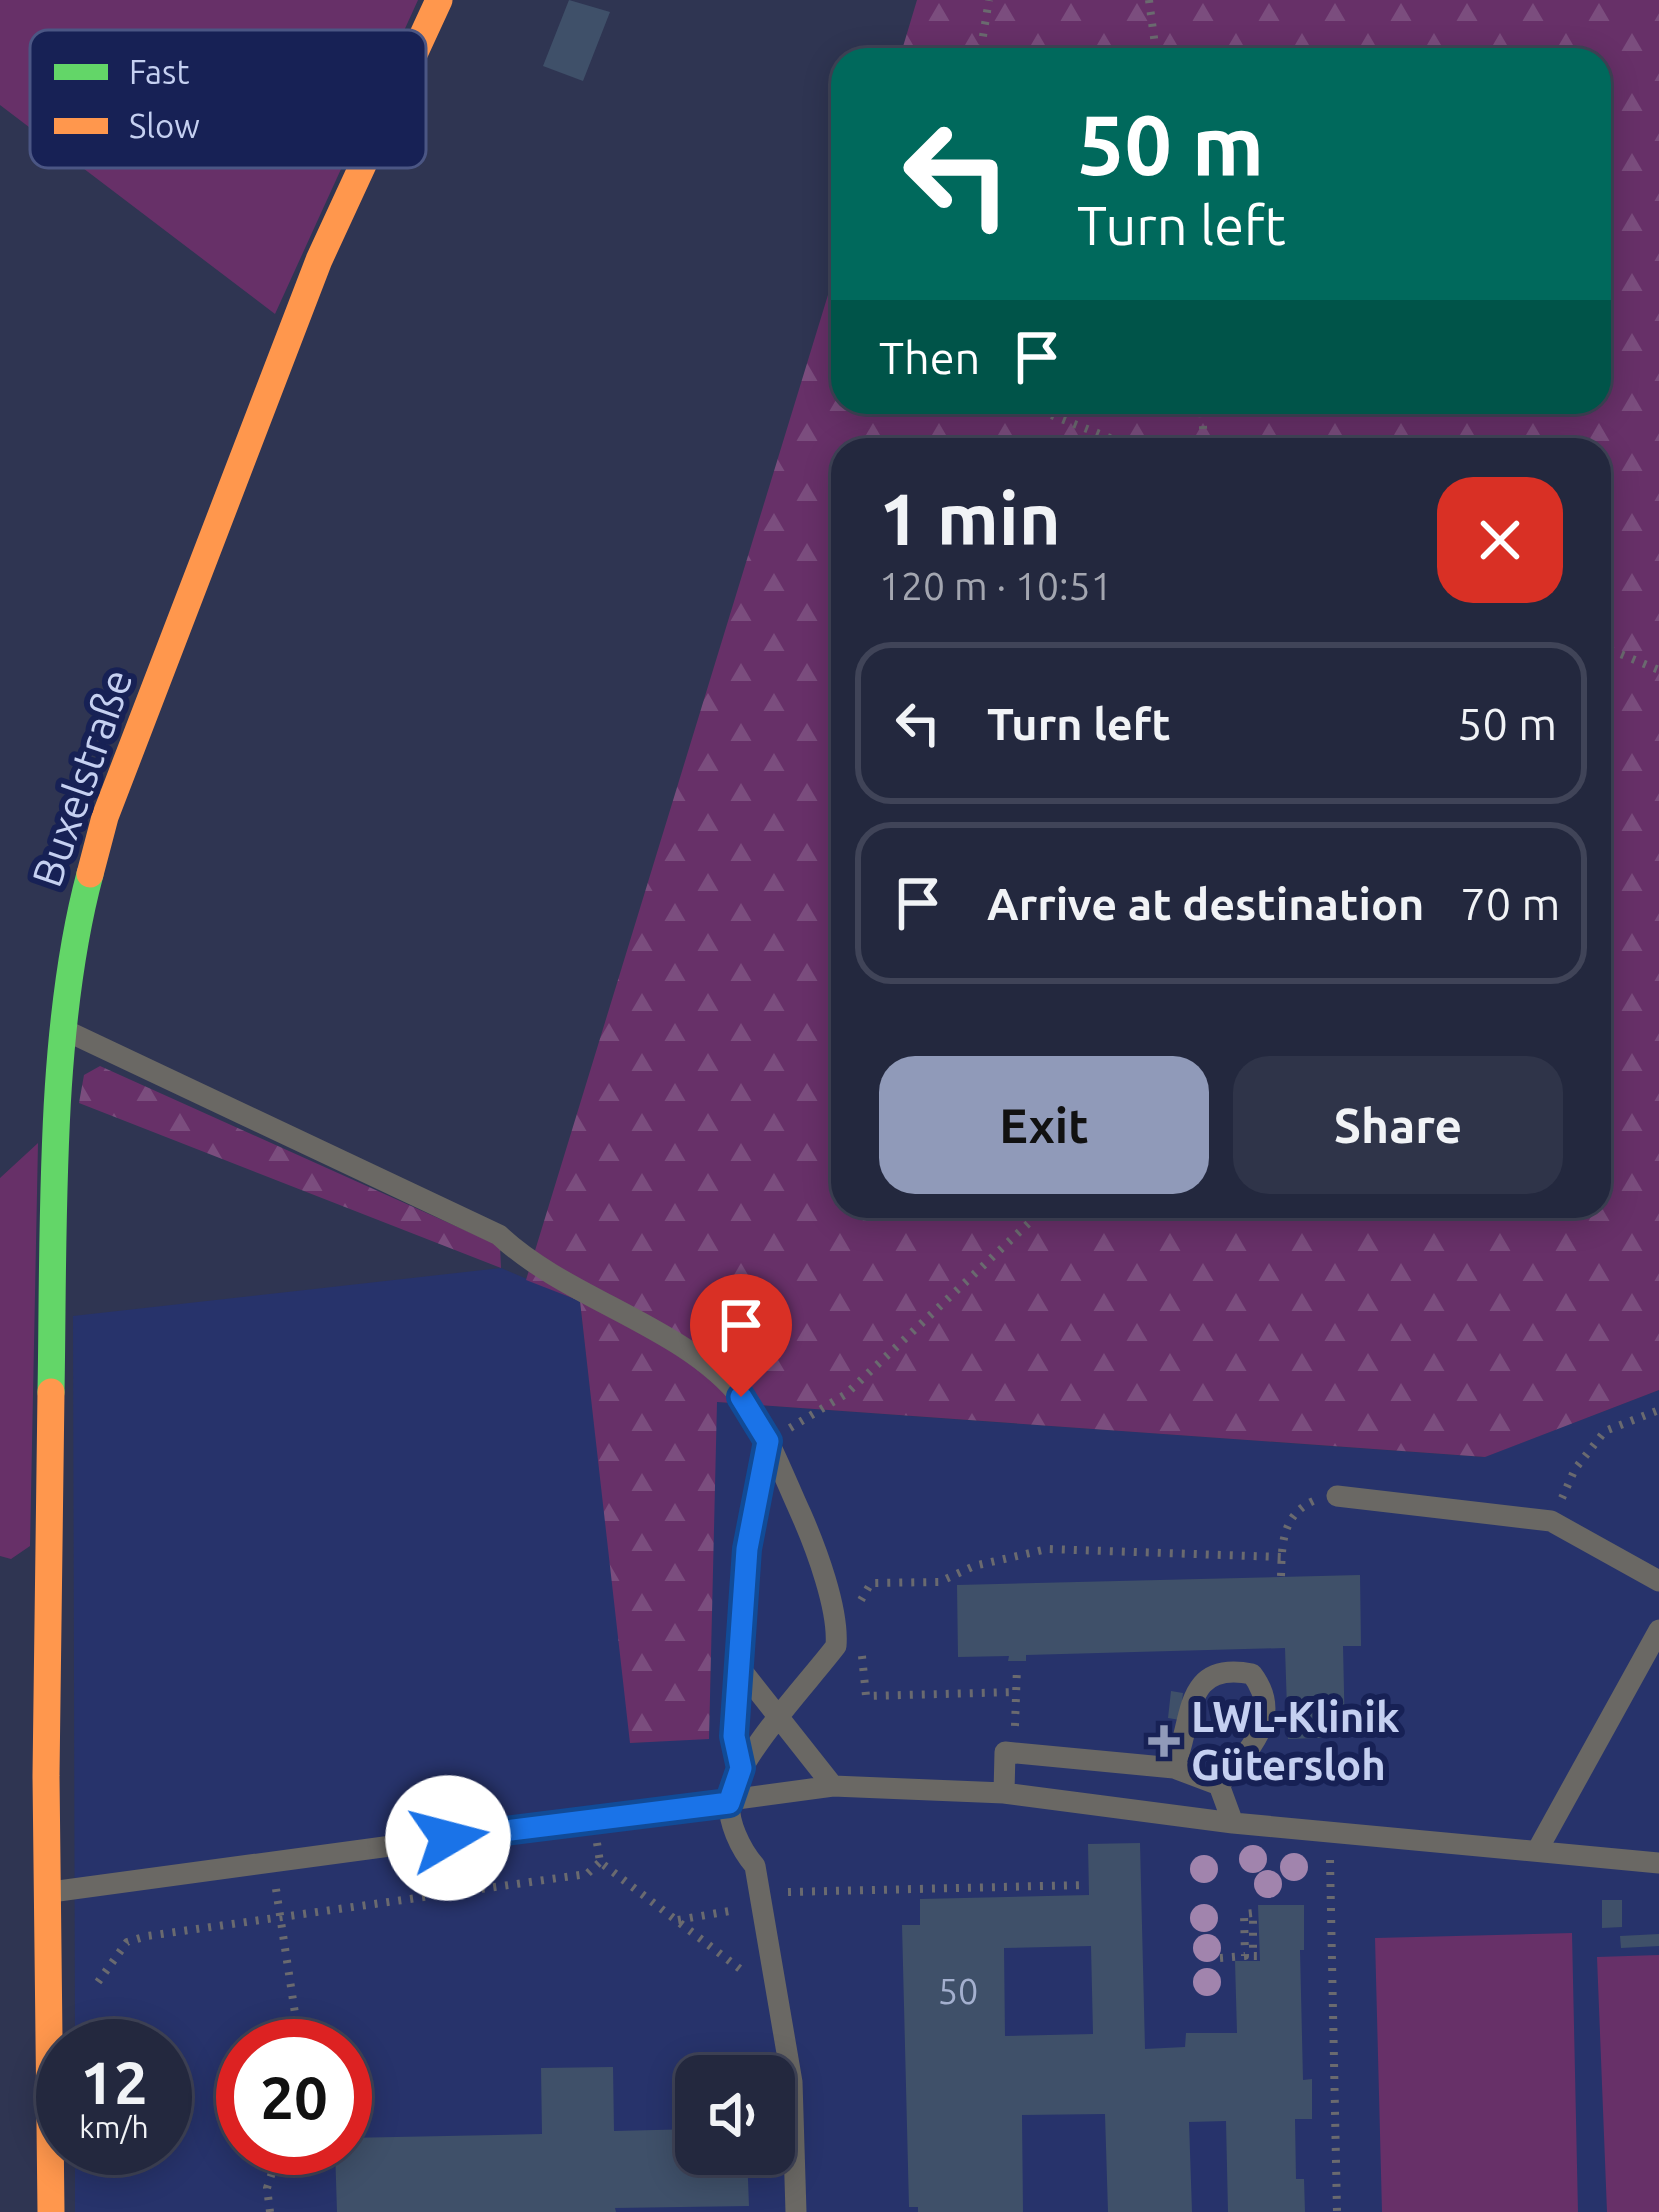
<!DOCTYPE html>
<html lang="en">
<head>
<meta charset="utf-8">
<style>
	body { margin:0; font-family:Ubuntu,sans-serif; background:#2f3449; color:#f1f3f6; height:100vh; display:flex; flex-direction:column; font-size:45px; white-space:nowrap }
	* { box-sizing:border-box; margin:0 }
	p { font-size:39px; color:#a3a6b0 }
	.icon { flex:none; width:66px; height:66px; fill:none; stroke:currentColor; stroke-width:2; stroke-linecap:round; stroke-linejoin:round }
	.map { position:relative; flex:1; overflow:hidden }
	.details { position:absolute; left:831px; top:438px; width:780px; height:780px; display:flex; flex-direction:column; background:#23283e; border-radius:36px; box-shadow:0 6px 30px #0003,0 0 0 3px #404458 }
	.details>* { flex:none }
	.guide { position:absolute; left:831px; top:48px; width:780px; height:366px; border-radius:36px; box-shadow:0 6px 30px #0003,0 0 0 3px #404458; background:#00695c; color:#fff; overflow:hidden }
	.tools { position:absolute; left:675px; top:2055px; display:grid; gap:24px }
	.tools a { display:grid; place-items:center; width:120px; height:120px; border-radius:24px; background:#23283e; box-shadow:0 6px 30px #0003,0 0 0 3px #404458; font-size:60px }
	.speed { position:absolute; left:36px; top:2019px; display:flex; gap:24px; font-size:60px; font-weight:700; text-align:center }
	.speed>* { display:grid; place-content:center; width:156px; height:156px; border-radius:50%; background:#23283e; box-shadow:0 6px 30px #0003,0 0 0 3px #404458; line-height:1 }
	.speed small { font-size:30px; font-weight:400 }
	.speed .limit { border:18px solid #d22; background:#fff; color:#111 }
	.pin { position:absolute; display:grid; place-items:center; width:102px; height:102px; color:#fff; margin:-123px -51px; border-radius:50% 50% 50% 0; rotate:-45deg; box-shadow:0 0 12px #0007 }
	.pin .icon { rotate:45deg }
	.me { position:absolute; width:132px; margin:-66px; rotate:82deg; stroke-linejoin:round; filter:drop-shadow(0 0 9px #0008) }
	.turn { display:flex; align-items:center; gap:42px; height:252px; padding:0 48px; font-size:54px }
	.turn .icon { width:156px; height:156px; stroke-width:2.5 }
	.turn b { display:block; font-size:84px; line-height:102px }
	.then { display:flex; align-items:center; height:114px; padding:0 48px; background:#0003; gap:24px; font-size:45px }
	.round { display:grid; place-items:center; flex:none; width:126px; height:126px; border-radius:36px; background:#2f3449 }
	.summary { display:flex; align-items:center; justify-content:space-between; height:204px; padding:0 48px }
	h1 { font-size:72px; font-weight:600; line-height:90px }
	.primary-button { display:flex; gap:24px; margin-top:auto; padding:24px 48px }
	.primary-button a { flex:1; height:138px; border-radius:36px; background:#909ab9; color:#111; font-size:48px; font-weight:600; line-height:138px; text-align:center }
	.primary-button a+a { background:#2f3449; color:#f1f3f6 }
	ul { padding:0; list-style:none }
	li { display:flex; align-items:center; gap:36px; height:162px; margin:0 24px 18px; padding:0 24px; border:6px solid #404458; border-radius:36px }
	li div { flex:1 }
	li b { display:block; font-size:45px }
	li em { font-style:normal }
	.map>svg:first-child { display:block }
</style>
</head>
<body>
<div class="map">
<svg width="1659" height="2212" viewBox="0 0 1659 2212">
	<defs>
		<pattern id="forest-firs" width="22" height="20" patternUnits="userSpaceOnUse" patternTransform="scale(3)"><rect width="22" height="20" fill="#673068"/><path d="M5 1l3.5 6h-7zM16 11l3.5 6h-7z" fill="#7b4d7e"/></pattern>
	</defs>
	<rect width="100%" height="100%" fill="#2f3552"/>
	<path fill="#27336b" fill-rule="evenodd" d="M501 1268 580 1301 631 1743 709 1738 716 1402 1484 1457 1659 1390V2212H75V2148H165V2046H75L73 1316ZM243 2046H345V2148H243ZM696 2076H774V2154H696Z"/>
	<path fill="#673068" d="M0 0H418L275 314 0 105Z
		M38 1143 30 1546 11 1559 0 1556V1178Z
		M1572 1933 1578 2212H1382L1375 1938Z
		M1659 1955V2212H1607L1597 1957Z"/>
	<path fill="url(#forest-firs)" fill-rule="evenodd" d="M917 0H1659V1390L1485 1457 717 1402 709 1739 630 1743 580 1301 526 1280 843 246V402H1599V60H899ZM843 450H1599V1206H843Z
		M100 1066 500 1246 501 1268 79 1103 84 1075Z"/>
	<path fill="#3f5069" fill-rule="evenodd" d="M569 0 610 12 583 81 543 66Z
		M1360 1575 1361 1646H1343L1345 1737 1288 1739 1285 1648 1026 1655V1661H1008L1009 1656 958 1657 957 1585Z
		M1171 1691 1183 1693 1180 1720 1168 1718Z
		M1140 1843 1145 2049 1185 2047 1186 2033H1237L1235 1961H1260L1258 1905H1304V1950H1300L1303 2080 1312 2079V2119H1295L1296 2179H1304L1305 2212H1228L1226 2121 1189 2122 1192 2212H1108L1105 2114 1022 2115 1023 2212H918V2207H909L902 1925H920V1899L1089 1895 1088 1844ZM1091 1946 1093 2034 1005 2036 1004 1948Z
		M447 1871 448 1880 420 1884 419 1875Z
		M1602 1900H1622V1927L1602 1928Z
		M1659 1934V1946L1621 1948 1620 1936Z
		M613 2067 614 2131 696 2129V2154H747L749 2206 615 2208 616 2212H337L335 2148H345V2138L542 2134 541 2068Z"/>
	<g fill="none" stroke-linecap="round" stroke-linejoin="round">
		<path stroke="#6a6a6f" stroke-width="8" stroke-dasharray="3 9" stroke-linecap="butt" d="M1149 0 1157 60
			M979 60 989 0
			M1018 402 1141 450
			M1202 402 1204 450
			M1599 645 1659 670
			M790 1428 846 1394 1047 1206
			M1562 1498 1575 1469 1605 1431 1659 1410
			M1281 1576C1282 1546 1281 1516 1313 1501
			M861 1600 871 1583 939 1582 974 1566 1047 1549 1282 1557
			M862 1656 866 1696 1017 1692
			M1015 1726 1017 1667
			M597 1843 600 1862 744 1972
			M1330 1860 1337 2212
			M276 1889 300 2046
			M788 1892 1086 1885
			M678 1920 735 1910
			M1220 1958 1245 1956 1244 1914 1253 1913V1956H1260
			M98 1982 127 1942 147 1936 587 1874 600 1862
			M270 2212 267 2188 280 2148"/>
		<path stroke="#6a6864" stroke-width="21" d="M71 1033 499 1235C568 1300 685 1326 742 1399 768 1432 783 1475 801 1514 816 1548 839 1609 836 1646 808 1683 739 1755 730 1798 726 1820 741 1850 755 1866L792 2082 796 2212
			M1337 1496 1551 1521 1659 1581
			M739 1667 833 1786
			M741 1768 733 1735 747 1549 768 1442
			M1174 1768C1194 1720 1182 1660 1252 1674 1285 1718 1248 1751 1219 1785
			M1004 1793 1005 1752 1174 1768 1219 1785 1233 1823
			M1538 1849 1659 1630
			M51 1892 833 1786 1004 1793 1233 1823 1659 1863"/>
		<path stroke="#63d668" stroke-width="27" d="M51 1392C54 1229 48 1031 90 874"/>
		<path stroke="#ff974d" stroke-width="27" d="M90 874 105 817 319 260 439 0
			M51 2212 46 1776 51 1392"/>
	</g>
	<g fill="#a184ad">
		<circle cx="1253" cy="1859" r="14"/>
		<circle cx="1294" cy="1867" r="14"/>
		<circle cx="1204" cy="1869" r="14"/>
		<circle cx="1268" cy="1884" r="14"/>
		<circle cx="1204" cy="1918" r="14"/>
		<circle cx="1207" cy="1948" r="14"/>
		<circle cx="1207" cy="1982" r="14"/>
	</g>
	<g fill="none" stroke-linecap="round" stroke-linejoin="round">
		<g stroke="#114b97" stroke-width="30">
			<path id="route" d="M448 1838 729 1803 741 1768 734 1736 747 1549 768 1441 741 1397"/>
		</g>
		<use href="#route" stroke="#1a73e8" stroke-width="21"/>
	</g>
	<path fill="#909ab9" stroke="#172155" stroke-width="4.5" d="M1158 1723h12v12h12v12h-12v12h-12v-12h-12v-12h12z"/>
	<g text-anchor="middle" stroke-width="12" stroke-linejoin="round" paint-order="stroke">
		<g font-size="36" fill="#a4b0cf">
			<text x="958" y="2004">50</text>
		</g>
		<g font-size="42" fill="#c5d0f1" stroke="#172155">
			<text transform="translate(82 778) rotate(-71)" y="15">Buxelstraße</text>
		</g>
		<g font-size="42" font-weight="bold" fill="#c5d0f1" stroke="#172155" text-anchor="start">
			<text x="1191" y="1732">LWL-Klinik<tspan x="1191" dy="48">Gütersloh</tspan></text>
		</g>
	</g>
	<rect x="30" y="30" width="396" height="138" rx="18" fill="#172155" stroke="#4b5684" stroke-width="3"/>
	<rect x="54" y="64" width="54" height="16" fill="#63d668"/>
	<rect x="54" y="118" width="54" height="16" fill="#ff974d"/>
	<g font-size="33" fill="#c5d0f1">
		<text x="129" y="84">Fast</text>
		<text x="129" y="138">Slow</text>
	</g>
</svg>
<div class="tools">
<a><svg class="icon" aria-label="sound" viewBox="0 0 24 24"><path d="M4 9h4l5-4v14l-5-4H4zM17 9q2 3 0 6"/></svg></a>
</div>
<div class="speed"><div>12<small>km/h</small></div><div class="limit">20</div></div>
<div class="pin" style="left:741px;top:1397px;background:#d93025"><svg class="icon" aria-label="arrive" viewBox="0 0 24 24"><path d="M6 21V4h12l-3 4 3 4H6"/></svg></div>
<svg class="me" style="left:448px;top:1838px" viewBox="-20 -20 40 40"><circle r="19" fill="#fff"/><path d="M0-13L10 11 0 6-10 11z" fill="#1a73e8"/></svg>
<div class="guide">
<div class="turn"><svg class="icon" aria-label="left" viewBox="0 0 24 24"><path d="M17 20v-9H6M10 6l-5 5 5 5"/></svg><div><b>50 m</b>Turn left</div></div>
<div class="then">Then<svg class="icon" aria-label="arrive" viewBox="0 0 24 24"><path d="M6 21V4h12l-3 4 3 4H6"/></svg></div>
</div>
<section class="details">
<div class="summary"><div><h1>1 min</h1><p>120 m · 10:51</p></div><a class="round" style="background:#d93025;color:#fff"><svg class="icon" aria-label="close" viewBox="0 0 24 24"><path d="M6 6l12 12M18 6L6 18"/></svg></a></div>
<ul>
<li><svg class="icon" aria-label="left" viewBox="0 0 24 24"><path d="M17 20v-9H6M10 6l-5 5 5 5"/></svg><div><b>Turn left</b></div><em>50 m</em></li>
<li><svg class="icon" aria-label="arrive" viewBox="0 0 24 24"><path d="M6 21V4h12l-3 4 3 4H6"/></svg><div><b>Arrive at destination</b></div><em>70 m</em></li>
</ul>
<div class="primary-button"><a>Exit</a><a>Share</a></div>
</section>
</div>
</body>
</html>
